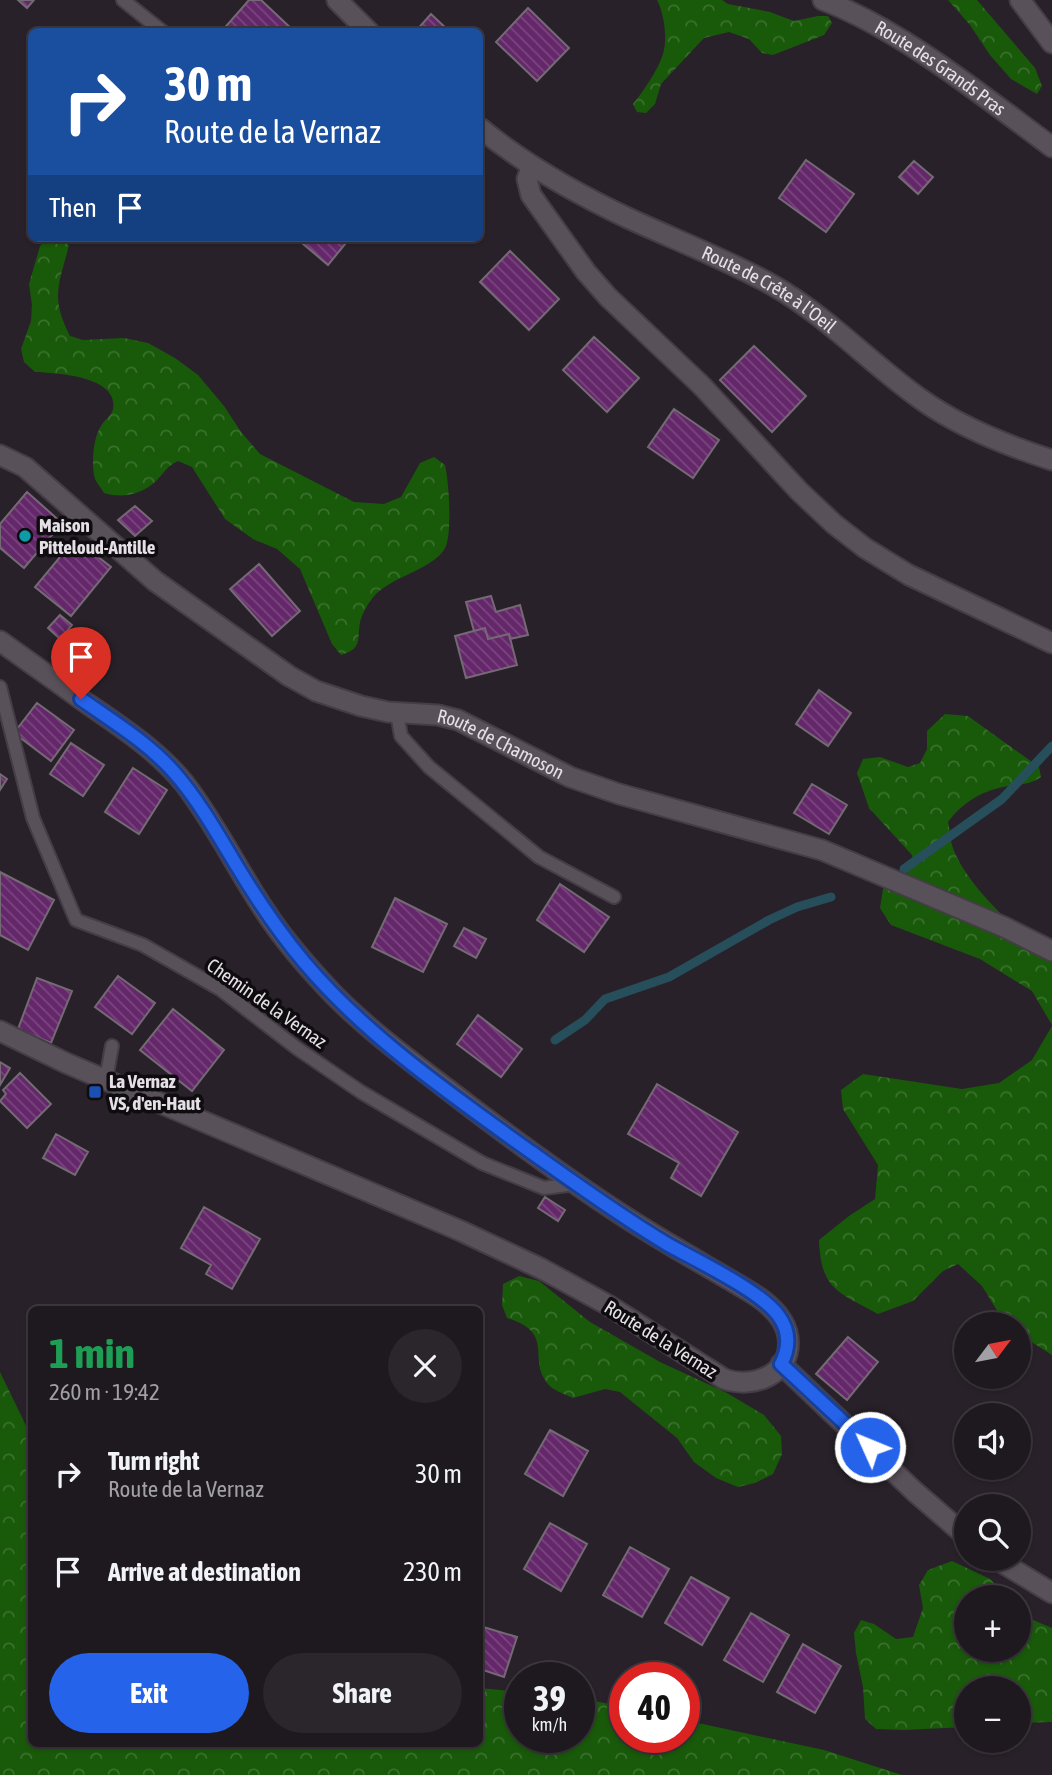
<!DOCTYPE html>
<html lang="en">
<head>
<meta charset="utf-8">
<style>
	body { margin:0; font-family:"Asap Condensed",sans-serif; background:#2b262c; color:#f1f3f6; height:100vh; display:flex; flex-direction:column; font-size:26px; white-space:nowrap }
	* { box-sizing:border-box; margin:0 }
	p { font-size:23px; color:#a1a0a4 }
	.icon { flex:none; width:38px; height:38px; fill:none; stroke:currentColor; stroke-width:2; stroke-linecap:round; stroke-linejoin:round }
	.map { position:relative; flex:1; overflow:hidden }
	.details { position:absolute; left:28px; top:1306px; width:455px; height:441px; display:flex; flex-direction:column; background:#1e191f; border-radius:10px; box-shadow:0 2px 5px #0004,0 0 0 2px #3c383d }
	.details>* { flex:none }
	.top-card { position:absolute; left:28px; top:28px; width:455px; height:214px; border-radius:10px; box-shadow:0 2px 5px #0004,0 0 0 2px #3c383d; background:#1a4fa0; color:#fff; overflow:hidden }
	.needle { width:46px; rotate:58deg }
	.tools { position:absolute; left:954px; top:1312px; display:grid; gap:14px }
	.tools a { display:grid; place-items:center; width:77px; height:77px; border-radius:50%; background:#1e191f; box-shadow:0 2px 5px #0004,0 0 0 2px #3c383d; font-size:35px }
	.speed { position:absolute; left:504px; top:1662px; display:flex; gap:14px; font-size:35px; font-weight:700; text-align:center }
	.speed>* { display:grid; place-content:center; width:91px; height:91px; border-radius:50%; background:#1e191f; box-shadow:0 2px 5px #0004,0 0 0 2px #3c383d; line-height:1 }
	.speed small { font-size:18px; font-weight:400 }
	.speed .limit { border:10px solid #d22; background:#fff; color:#111 }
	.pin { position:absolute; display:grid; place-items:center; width:60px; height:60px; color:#fff; margin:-72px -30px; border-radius:50% 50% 50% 0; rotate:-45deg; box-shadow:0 0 7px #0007 }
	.pin .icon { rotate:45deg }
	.me { position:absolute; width:77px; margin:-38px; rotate:314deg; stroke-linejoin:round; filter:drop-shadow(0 0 5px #0008) }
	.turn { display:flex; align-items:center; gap:24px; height:147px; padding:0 21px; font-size:32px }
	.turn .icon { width:91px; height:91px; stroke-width:2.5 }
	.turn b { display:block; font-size:49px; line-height:60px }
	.then { display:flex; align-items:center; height:66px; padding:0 21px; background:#0003; gap:14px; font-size:26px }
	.round { display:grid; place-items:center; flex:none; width:74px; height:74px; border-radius:37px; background:#2b262c }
	.summary { display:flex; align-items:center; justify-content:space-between; height:119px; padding:0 21px }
	h1 { font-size:42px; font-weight:700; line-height:52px; color:#1e9e55 }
	.button { display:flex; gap:14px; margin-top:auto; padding:14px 21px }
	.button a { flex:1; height:80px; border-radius:42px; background:#2563eb; color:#fff; font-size:28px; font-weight:700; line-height:80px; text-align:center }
	.button a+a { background:#2b262c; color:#f1f3f6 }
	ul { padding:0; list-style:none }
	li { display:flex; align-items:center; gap:21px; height:98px; padding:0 21px }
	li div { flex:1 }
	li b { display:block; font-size:26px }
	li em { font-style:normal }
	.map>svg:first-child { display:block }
</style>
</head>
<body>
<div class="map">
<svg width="1052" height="1775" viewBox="0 0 1052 1775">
	<defs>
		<pattern id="forest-crowns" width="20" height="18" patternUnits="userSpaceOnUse" patternTransform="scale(1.75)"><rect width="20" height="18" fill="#19590a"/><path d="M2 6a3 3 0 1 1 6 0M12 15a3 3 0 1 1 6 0" fill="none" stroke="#3a712e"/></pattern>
		<pattern id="building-back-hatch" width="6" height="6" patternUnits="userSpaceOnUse" patternTransform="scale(1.75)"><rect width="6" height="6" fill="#64276a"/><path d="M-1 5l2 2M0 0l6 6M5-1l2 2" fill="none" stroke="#7a467f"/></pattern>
	</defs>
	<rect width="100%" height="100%" fill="#282129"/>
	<path fill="url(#forest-crowns)" d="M657 0H722L728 4 770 12 794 21 818 16H828L832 23 824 35 773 55 762 53 749 39 729 32 704 38 661 84 655 104 646 113 637 112 633 104C643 92 661 66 664 50 667 36 664 13 657 0Z
		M948 0H977L1035 68 1042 86 1037 94 1011 79 990 55 970 25Z
		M47 238H62L69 245C59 285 50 297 70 336L83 340 124 338 148 343 175 358 198 375 224 406 241 432 260 454 354 502 384 504 401 497 420 463 434 457 445 465C449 482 452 529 446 546 438 567 394 576 376 594 370 600 362 613 360 622 357 638 363 649 341 655L332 644 300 569 277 549 253 539 225 519 192 467 178 461C167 466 165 472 157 480 143 494 123 499 104 493 101 488 97 483 95 479 91 465 93 438 101 426 104 420 112 416 113 409 119 376 56 373 35 372L24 362 21 349 31 321 32 305 29 284 40 246Z
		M945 714 968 716 1039 767 1041 777C1031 784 1022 784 1009 786 983 790 964 801 948 822 950 830 950 840 953 848 967 888 1022 933 1052 963V1025L1032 991 980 959 891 925 880 908 883 889C897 880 915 874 912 855L869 808 857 773 863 759 880 757 908 767 920 763 927 749V731Z
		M1052 1026V1355L1019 1334 1018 1325H1006L982 1286 958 1264 943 1271 913 1301 878 1314C838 1292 821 1290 819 1240L849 1216 875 1199 878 1165 843 1109 841 1090 863 1074 962 1089 999 1083 1032 1060Z
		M519 1276 539 1281 590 1322 660 1362 727 1393 764 1415 781 1436 782 1454 773 1474 755 1483 738 1487 716 1478 694 1462 677 1438 620 1392 605 1389 573 1398C567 1395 558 1392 552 1388 523 1361 559 1334 507 1318L502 1305 503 1284Z
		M0 1372 31 1436 32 1743H480V1688L520 1692V1738H579V1698L625 1707V1738H684V1720L824 1750 902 1775H0Z
		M952 1561 990 1579 1008 1598H966V1650H1018L1019 1609 1026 1617 1052 1628V1722L1019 1723 1018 1689H966V1727L905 1730 876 1729 865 1719 863 1687 856 1653 854 1633 861 1620 874 1624 896 1639 913 1637 923 1608 919 1585 928 1570Z"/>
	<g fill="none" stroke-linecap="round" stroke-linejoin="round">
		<path stroke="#264f5b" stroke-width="9" d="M904 869 1002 799 1052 746
			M555 1040 585 1020 605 999 669 977 769 920 797 907 831 897"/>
	</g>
	<path fill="url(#building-back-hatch)" stroke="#746a74" stroke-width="2" d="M18 0H34L27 8Z
		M249 0H261L295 32H221Z
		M528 8 569 48 537 81 496 42Z
		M431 14 450 32H415Z
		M806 160 854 194 826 232 779 198Z
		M914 161 933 177 918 194 899 177Z
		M296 238H350L328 265Z
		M510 251 559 299 529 330 480 282Z
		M594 337 639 378 607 412 563 370Z
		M754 346 806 396 772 432 720 380Z
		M674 409 719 440 693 478 648 447Z
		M27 492 62 523 24 568 0 548V524Z
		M135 506 152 521 135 536 118 520Z
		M75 539 111 567 71 616 35 587Z
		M259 564 300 611 272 636 230 589Z
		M491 596 496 612 520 605 528 635 510 639 509 634 488 639 485 628 474 631 466 602Z
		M60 615 72 625 60 639 48 628Z
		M485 628 488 639 509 634 517 665 466 678 455 636Z
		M819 690 851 713 828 746 796 724Z
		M37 703 74 730 51 761 14 733Z
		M71 743 104 765 83 796 50 774Z
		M133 768 167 790 139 834 105 812Z
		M0 774 7 779 0 790Z
		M812 784 847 805 829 834 794 813Z
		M0 872 54 900 28 950 0 935Z
		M560 884 609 917 584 952 537 920Z
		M395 898 447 924 423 972 372 947Z
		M464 928 486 939 476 958 454 946Z
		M118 976 155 1003 132 1034 95 1007Z
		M37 978 72 991 51 1043 18 1029Z
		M173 1009 224 1050 192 1091 140 1050Z
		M478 1015 522 1049 501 1077 457 1044Z
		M0 1062 10 1068 0 1085Z
		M20 1073 51 1104 27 1128 0 1101 6 1094 3 1090Z
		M657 1084 738 1132 701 1196 671 1178 679 1163 628 1134Z
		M56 1134 88 1152 75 1175 43 1158Z
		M545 1197 565 1210 558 1221 538 1208Z
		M204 1207 260 1239 232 1289 206 1274 211 1265 181 1248Z
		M848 1337 878 1362 847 1400 816 1374Z
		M550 1430 588 1451 563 1496 525 1474Z
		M550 1523 587 1544 561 1591 524 1569Z
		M630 1547 669 1569 642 1617 603 1595Z
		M691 1577 729 1598 702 1645 665 1623Z
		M751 1613 789 1635 763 1682 724 1660Z
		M480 1626 517 1637 504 1677 480 1669Z
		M803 1644 841 1666 815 1713 777 1692Z"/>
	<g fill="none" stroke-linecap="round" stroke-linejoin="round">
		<g stroke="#443d45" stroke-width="16">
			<path id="service" d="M123 0 163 32
				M0 687 33 818 76 920 143 945 220 989 298 1049 361 1092 482 1163 544 1188 575 1184
				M397 713 401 736 429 767 539 857 614 897
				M106 1079 112 1046"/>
		</g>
		<g stroke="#443d45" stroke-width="23">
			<g id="minor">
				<path id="s1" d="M823 0C902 30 984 97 1052 147"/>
				<path d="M532 166 527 179 531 195 586 272 608 297 702 386 799 491 834 524 865 548 909 575 1052 643"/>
				<path id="s2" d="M0 455 25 467 155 581 289 676 316 691 361 706 388 712 438 715 458 720 570 777 619 794 822 850 1004 927 1052 951"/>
			</g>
		</g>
		<g stroke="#443d45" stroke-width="23">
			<g id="tertiary">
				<path d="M337 0 369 32"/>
				<path d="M1020 0 1052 43"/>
				<path id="s3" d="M480 128C525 165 577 194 630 219 678 241 728 260 774 286 828 317 871 364 922 400 960 427 1008 446 1052 460"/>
				<path d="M0 641C28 661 57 682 85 702 120 726 157 750 184 783 215 823 237 869 265 911 285 942 310 970 335 996 370 1031 409 1060 447 1089 504 1133 562 1176 622 1215 665 1243 709 1267 752 1293 768 1303 785 1317 788 1337 793 1375 753 1389 724 1379L608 1305 542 1269 461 1231 66 1063 0 1031"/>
				<path d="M781 1364 914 1491 966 1536"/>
				<path d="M996 1559 1052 1593"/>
			</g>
		</g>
		<use href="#service" stroke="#59515a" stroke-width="12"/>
		<use href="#minor" stroke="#59515a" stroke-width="19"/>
		<use href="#tertiary" stroke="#59515a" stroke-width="19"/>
	</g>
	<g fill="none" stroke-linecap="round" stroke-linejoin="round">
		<g stroke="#184099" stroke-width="18">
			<path id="route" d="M81 699C112 721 147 742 173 771 197 798 216 831 235 863 256 898 278 931 304 962 365 1035 454 1097 531 1152 576 1184 620 1216 667 1244 697 1261 759 1290 778 1315 790 1331 790 1347 781 1364L870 1447"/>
		</g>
		<use href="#route" stroke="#2563eb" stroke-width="12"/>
	</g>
	<circle fill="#0f9aa8" stroke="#0f0c10" stroke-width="2.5" cx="25" cy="536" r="7"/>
	<rect fill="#1a4fb4" stroke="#0f0c10" stroke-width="2.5" x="88" y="1085" width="14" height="14" rx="3.5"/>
	<g text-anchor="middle" stroke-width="7" stroke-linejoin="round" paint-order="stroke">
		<g font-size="19" fill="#e5e0e6" stroke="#0f0c10">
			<text dy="7" stroke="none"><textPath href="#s1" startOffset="136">Route des Grands Pras</textPath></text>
			<text dy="7" stroke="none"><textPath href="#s3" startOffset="332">Route de Crête à l'Oeil</textPath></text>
			<text dy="7" stroke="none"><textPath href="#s2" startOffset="590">Route de Chamoson</textPath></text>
			<text transform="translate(267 1003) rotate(35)" y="7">Chemin de la Vernaz</text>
			<text transform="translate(661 1339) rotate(32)" y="7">Route de la Vernaz</text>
		</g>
		<g font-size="19" font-weight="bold" fill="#e5e0e6" stroke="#0f0c10" text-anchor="start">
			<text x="39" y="532">Maison<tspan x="39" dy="22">Pitteloud-Antille</tspan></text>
			<text x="109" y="1088">La Vernaz<tspan x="109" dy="22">VS, d'en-Haut</tspan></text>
		</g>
	</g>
</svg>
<div class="tools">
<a><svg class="needle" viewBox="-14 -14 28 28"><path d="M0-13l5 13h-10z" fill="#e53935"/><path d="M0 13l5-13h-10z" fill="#a1a0a4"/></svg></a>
<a><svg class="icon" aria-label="sound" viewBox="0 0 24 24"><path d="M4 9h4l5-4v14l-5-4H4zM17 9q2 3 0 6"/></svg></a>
<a><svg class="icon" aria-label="search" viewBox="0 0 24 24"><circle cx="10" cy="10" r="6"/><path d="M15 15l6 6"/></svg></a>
<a>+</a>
<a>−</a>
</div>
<div class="speed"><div>39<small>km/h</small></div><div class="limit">40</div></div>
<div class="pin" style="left:81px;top:699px;background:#d93025"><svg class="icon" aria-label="arrive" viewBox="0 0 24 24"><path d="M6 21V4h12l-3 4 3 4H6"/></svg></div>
<svg class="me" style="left:870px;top:1447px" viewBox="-20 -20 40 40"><circle r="17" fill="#2563eb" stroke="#fff" stroke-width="3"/><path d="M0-11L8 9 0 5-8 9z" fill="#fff"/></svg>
<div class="top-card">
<div class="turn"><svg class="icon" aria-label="right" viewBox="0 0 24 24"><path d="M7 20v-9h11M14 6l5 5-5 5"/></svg><div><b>30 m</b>Route de la Vernaz</div></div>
<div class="then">Then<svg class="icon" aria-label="arrive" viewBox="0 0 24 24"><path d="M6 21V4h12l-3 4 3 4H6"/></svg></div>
</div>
<section class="details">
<div class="summary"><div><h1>1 min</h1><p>260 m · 19:42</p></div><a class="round"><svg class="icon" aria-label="close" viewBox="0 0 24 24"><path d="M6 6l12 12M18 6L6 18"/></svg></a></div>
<ul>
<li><svg class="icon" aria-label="right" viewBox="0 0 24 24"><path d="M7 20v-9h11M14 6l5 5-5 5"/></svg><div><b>Turn right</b><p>Route de la Vernaz</p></div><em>30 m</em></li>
<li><svg class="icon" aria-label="arrive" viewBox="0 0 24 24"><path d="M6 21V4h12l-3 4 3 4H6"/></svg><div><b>Arrive at destination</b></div><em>230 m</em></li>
</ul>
<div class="button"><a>Exit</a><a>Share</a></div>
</section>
</div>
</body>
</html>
